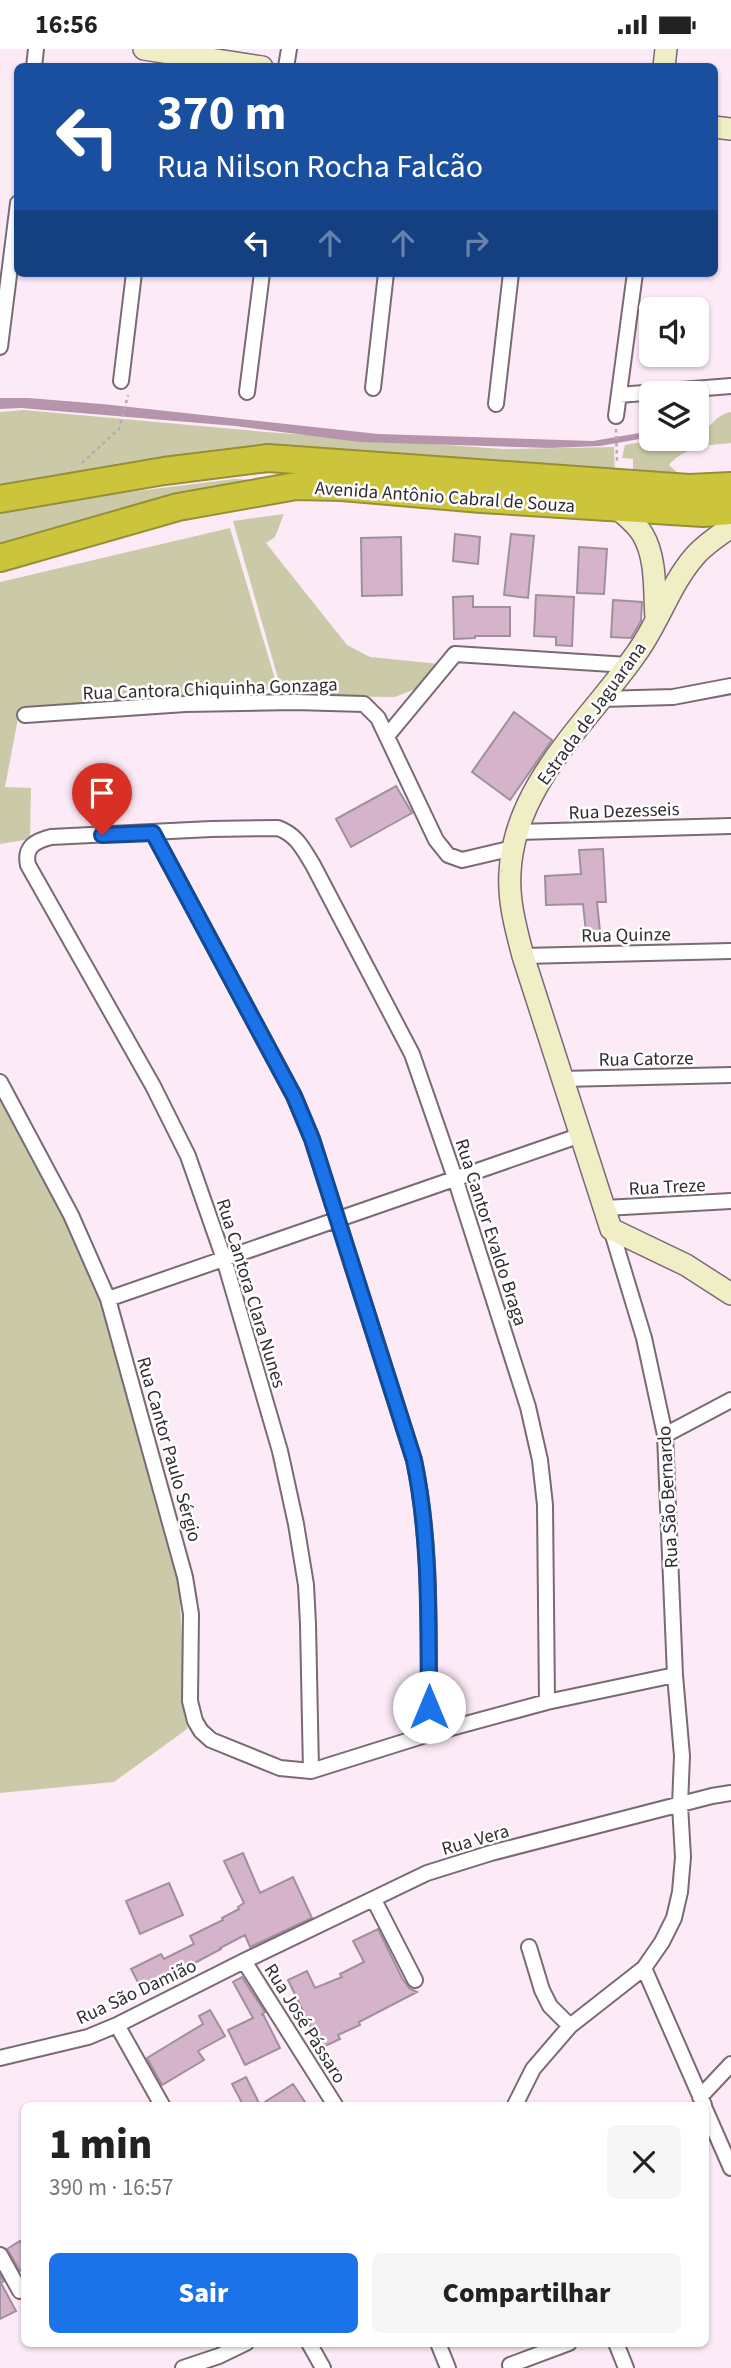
<!DOCTYPE html>
<html lang="pt">
<head>
<meta charset="utf-8">
<style>
	body { margin:0; font-family:"Source Sans 3",sans-serif; background:#f6f6f6; color:#222; height:100vh; display:flex; flex-direction:column; font-size:26px; white-space:nowrap }
	* { box-sizing:border-box; margin:0 }
	p { font-size:23px; color:#767676 }
	.icon { flex:none; width:38px; height:38px; fill:none; stroke:currentColor; stroke-width:2; stroke-linecap:round; stroke-linejoin:round }
	.map { position:relative; flex:1; overflow:hidden }
	.side { position:absolute; left:21px; top:2053px; width:688px; height:245px; display:flex; flex-direction:column; background:#fff; border-radius:10px; box-shadow:0 2px 5px #0004 }
	.side>* { flex:none }
	.top-card { position:absolute; left:14px; top:14px; width:704px; height:214px; border-radius:10px; box-shadow:0 2px 5px #0004; background:#1a4fa0; color:#fff; overflow:hidden }
	.controls { position:absolute; left:639px; top:248px; display:grid; gap:14px }
	.controls a { display:grid; place-items:center; width:70px; height:70px; border-radius:10px; background:#fff; box-shadow:0 2px 5px #0004; font-size:35px }
	.pin { position:absolute; display:grid; place-items:center; width:60px; height:60px; color:#fff; margin:-72px -30px; border-radius:50% 50% 50% 0; rotate:-45deg; box-shadow:0 0 7px #0007 }
	.pin .icon { rotate:45deg }
	.me { position:absolute; width:77px; margin:-38px; rotate:0deg; stroke-linejoin:round; filter:drop-shadow(0 0 5px #0008) }
	.turn { display:flex; align-items:center; gap:24px; height:147px; padding:0 28px; font-size:32px }
	.turn .icon { width:91px; height:91px; stroke-width:2.5 }
	.turn b { display:block; font-size:49px; line-height:60px }
	.lanes { display:flex; align-items:center; height:66px; padding:0 28px; background:#0003; justify-content:center; gap:35px; direction:ltr }
	.lanes .off { opacity:.35 }
	.round { display:grid; place-items:center; flex:none; width:74px; height:74px; border-radius:10px; background:#f6f6f6 }
	.summary { display:flex; align-items:center; justify-content:space-between; height:119px; padding:0 28px }
	h1 { font-size:42px; font-weight:800; line-height:52px }
	.action { display:flex; gap:14px; margin-top:auto; padding:14px 28px }
	.action a { flex:1; height:80px; border-radius:10px; background:#1a73e8; color:#fff; font-size:28px; font-weight:800; line-height:80px; text-align:center }
	.action a+a { background:#f6f6f6; color:#222 }
	.status { display:flex; justify-content:space-between; align-items:center; height:49px; padding:0 35px; background:#fff; direction:ltr }
	.status svg { height:19px; fill:currentColor }
	.map>svg:first-child { display:block }
</style>
</head>
<body>
<div class="status"><b>16:56</b><svg viewBox="0 0 49 12"><path d="M0 12V9h3v3zM5 12V6h3v6zM10 12V3h3v9zM15 12V0h3v12zM26 1h20v11H26zM47 4h2v5h-2z"/></svg></div>
<div class="map">
<svg width="731" height="2319" viewBox="0 0 731 2319">
	<rect width="100%" height="100%" fill="#fcebf7"/>
	<path fill="#cbcaa8" d="M24 361 266 383 503 400 614 398 615 427 270 404 0 445V363Z
		M731 363V394C709 396 684 398 669 416L680 426 633 421V410L622 409 625 396 658 390H696L697 383C713 380 712 367 731 363Z
		M234 430 282 432 0 511V459Z
		M284 465 275 488 266 494 347 596 370 608 440 615 418 639 395 648 283 647 233 472Z
		M230 479 278 640 20 659 5 738 31 739 30 790 0 795V533Z
		M0 1023 71 1159 111 1251 179 1536 187 1680 114 1733 0 1744Z"/>
	<path fill="#b594ac" d="M0 349H28L102 355 378 385 593 392 651 382V388L600 397 550 399 360 393 235 377 21 359 0 360Z"/>
	<path fill="#d5b3cb" stroke="#9f909b" stroke-width="2" d="M455 485 480 488 478 515 453 512Z
		M511 485 534 487 528 549 504 546Z
		M401 488 402 546 362 547 361 489Z
		M579 498 607 500 604 545 577 544Z
		M536 546 574 548 572 597 556 596V588L534 587Z
		M473 547V558H510V587H475V589L454 590 453 548Z
		M613 551 642 553 641 572 631 589 611 588Z
		M514 663 552 691 510 751 472 723Z
		M396 737 412 764 351 798 336 770Z
		M603 800 606 853H597L601 892 587 893 583 855 546 856 545 827 581 825 579 801Z
		M243 1804 260 1844 293 1828 312 1869 250 1898 245 1886 220 1899 221 1900 172 1926 174 1931 144 1945 131 1920 161 1905 164 1910 194 1895 190 1887 223 1871 222 1869 239 1860 238 1858 244 1854 224 1812Z
		M169 1834 183 1866 140 1885 126 1852Z
		M378 1880 402 1929 409 1939 417 1943 359 1973 360 1976 338 1986 340 1990 321 1999 288 1931 307 1922 315 1939 342 1928 340 1925 364 1913 353 1892Z
		M242 1928 265 1963 261 1966 263 1965 280 1999 245 2016 228 1981 253 1969 233 1933Z
		M210 1961 225 1987 198 2002 204 2011 162 2036 147 2009 203 1975 199 1967Z
		M246 2028 260 2056 293 2035 307 2056H243L232 2035Z
		M20 2192 24 2199V2220L20 2222 7 2200Z
		M0 2226 4 2232 1 2234 16 2262 0 2270Z"/>
	<g fill="none" stroke-linecap="round" stroke-linejoin="round">
		<g stroke="#796a75" stroke-width="18">
			<path id="street" d="M34 18 36 0
				M286 18 289 0
				M0 298 18 154
				M121 332 134 224
				M373 339 386 224
				M247 343 262 224
				M619 346 731 337
				M496 355 511 224
				M616 367 635 224
				M601 650 673 648 731 637
				M25 666 185 655 295 653 364 655 378 669 436 791 448 806 462 811 513 799
				M387 687 455 605 628 616
				M518 783 731 777
				M153 784 294 1047 312 1090 414 1411C433 1501 428 1594 429 1685
				M523 907 731 902
				M562 1030 731 1026
				M0 1033 71 1166 108 1250 185 1528 191 1565 190 1652 195 1672 201 1682 211 1691 280 1719 311 1722 429 1685 547 1653 675 1626
				M605 1159 731 1152
				M108 1250 581 1086
				M665 1386 731 1351
				M311 1722 308 1575 306 1536 296 1475 280 1402 224 1210 188 1107 153 1037 28 816C24 798 35 792 51 788L211 780 278 779C297 786 303 800 313 816L412 1005 455 1129 528 1358 540 1411 545 1456 547 1653
				M374 1851 415 1931
				M529 1898 542 1941 550 1957 570 1977
				M244 1912 335 2056
				M644 1919 704 2056
				M117 1976 162 2056
				M0 2009 88 1988 117 1976 244 1912 427 1824 491 1804 712 1747 731 1744
				M700 2048 731 2015
				M515 2056 533 2020 570 1977 644 1919 662 1893 674 1869 680 1843 683 1808 680 1756 682 1707 675 1626 665 1386 644 1289 611 1180
				M705 2060 731 2119
				M0 2206 20 2242
				M309 2294 323 2319
				M438 2294 448 2319
				M616 2294 626 2319
				M510 2316 569 2294
				M183 2319 219 2307 246 2294"/>
		</g>
		<g stroke="#796a75" stroke-width="24">
			<path id="secondary" d="M144 0 262 18
				M664 18 666 0
				M714 78 731 80
				M616 458C626 467 637 475 643 486 657 510 654 543 656 569
				M731 478C718 487 704 496 694 508 670 536 658 575 636 605 589 672 514 736 510 823 508 852 516 880 523 907L611 1180 686 1216 731 1245"/>
		</g>
		<g stroke="#968f37" stroke-width="30">
			<path id="highway" d="M0 450 164 422 268 409 689 439 731 437
				M0 509 178 458 296 437 342 438 481 450 703 464 731 462"/>
		</g>
		<path stroke="#b6a9b2" stroke-width="2.5" stroke-dasharray="3.5 3.5" stroke-linecap="butt" d="M616 380 617 412
			M82 414 119 380 128 346"/>
		<use href="#street" stroke="#fff" stroke-width="14"/>
		<use href="#secondary" stroke="#f0eec4" stroke-width="21"/>
		<use href="#highway" stroke="#ccc53b" stroke-width="26"/>
	</g>
	<g fill="none" stroke-linecap="round" stroke-linejoin="round">
		<g stroke="#114b97" stroke-width="18">
			<path id="route" d="M102 786 153 784 294 1047 312 1090 414 1411C431 1492 428 1576 429 1658"/>
		</g>
		<use href="#route" stroke="#1a73e8" stroke-width="12"/>
	</g>
	<g text-anchor="middle" stroke-width="5" stroke-linejoin="round" paint-order="stroke">
		<g font-size="19" fill="#322c30" stroke="#fefefe">
			<text transform="translate(445 447) rotate(4)" y="7">Avenida Antônio Cabral de Souza</text>
			<text transform="translate(210 639) rotate(-2)" y="7">Rua Cantora Chiquinha Gonzaga</text>
			<text transform="translate(591 664) rotate(-54)" y="7">Estrada de Jaguarana</text>
			<text transform="translate(624 761) rotate(-2)" y="7">Rua Dezesseis</text>
			<text transform="translate(626 885) rotate(-1)" y="7">Rua Quinze</text>
			<text transform="translate(646 1009) rotate(-1)" y="7">Rua Catorze</text>
			<text transform="translate(667 1137) rotate(-3)" y="7">Rua Treze</text>
			<text transform="translate(492 1183) rotate(72)" y="7">Rua Cantor Evaldo Braga</text>
			<text transform="translate(252 1244) rotate(73)" y="7">Rua Cantora Clara Nunes</text>
			<text transform="translate(170 1400) rotate(74)" y="7">Rua Cantor Paulo Sérgio</text>
			<text transform="translate(667 1448) rotate(-93)" y="7">Rua São Bernardo</text>
			<text transform="translate(475 1790) rotate(-16)" y="7">Rua Vera</text>
			<text transform="translate(136 1942) rotate(-25)" y="7">Rua São Damião</text>
			<text transform="translate(306 1974) rotate(58)" y="7">Rua José Pássaro</text>
		</g>
	</g>
</svg>
<div class="controls">
<a><svg class="icon" aria-label="sound" viewBox="0 0 24 24"><path d="M4 9h4l5-4v14l-5-4H4zM17 9q2 3 0 6"/></svg></a>
<a><svg class="icon" aria-label="layers" viewBox="0 0 24 24"><path d="M12 4l9 5-9 5-9-5zM3 14l9 5 9-5"/></svg></a>
</div>
<div class="pin" style="left:102px;top:786px;background:#d93025"><svg class="icon" aria-label="arrive" viewBox="0 0 24 24"><path d="M6 21V4h12l-3 4 3 4H6"/></svg></div>
<svg class="me" style="left:429px;top:1658px" viewBox="-20 -20 40 40"><circle r="19" fill="#fff"/><path d="M0-13L10 11 0 6-10 11z" fill="#1a73e8"/></svg>
<div class="top-card">
<div class="turn"><svg class="icon" aria-label="left" viewBox="0 0 24 24"><path d="M17 20v-9H6M10 6l-5 5 5 5"/></svg><div><b>370 m</b>Rua Nilson Rocha Falcão</div></div>
<div class="lanes"><svg class="icon" aria-label="left" viewBox="0 0 24 24"><path d="M17 20v-9H6M10 6l-5 5 5 5"/></svg><svg class="icon off" aria-label="ahead" viewBox="0 0 24 24"><path d="M12 20V5M6 11l6-6 6 6"/></svg><svg class="icon off" aria-label="ahead" viewBox="0 0 24 24"><path d="M12 20V5M6 11l6-6 6 6"/></svg><svg class="icon off" aria-label="right" viewBox="0 0 24 24"><path d="M7 20v-9h11M14 6l5 5-5 5"/></svg></div>
</div>
<section class="side">
<div class="summary"><div><h1>1 min</h1><p>390 m · 16:57</p></div><a class="round"><svg class="icon" aria-label="close" viewBox="0 0 24 24"><path d="M6 6l12 12M18 6L6 18"/></svg></a></div>
<div class="action"><a>Sair</a><a>Compartilhar</a></div>
</section>
</div>
</body>
</html>
